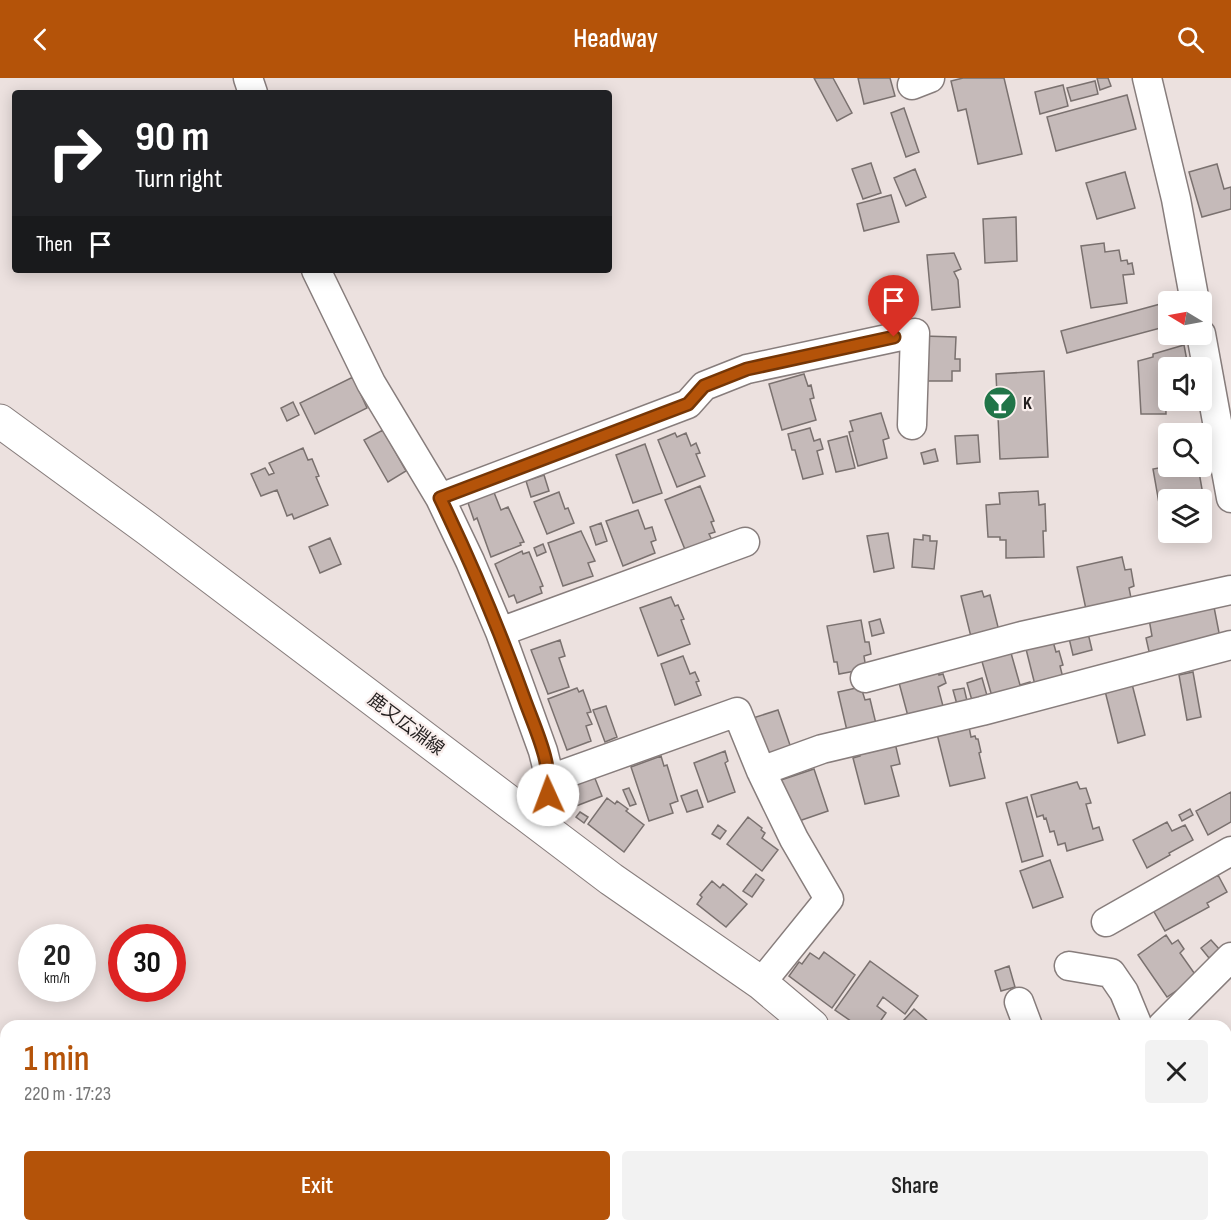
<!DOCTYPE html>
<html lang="en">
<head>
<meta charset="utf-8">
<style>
	body { margin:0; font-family:"Sofia Sans Condensed","Noto Sans JP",sans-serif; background:#f2f2f2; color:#222; height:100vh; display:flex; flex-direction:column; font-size:22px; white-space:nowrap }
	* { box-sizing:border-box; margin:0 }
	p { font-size:20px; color:#767676 }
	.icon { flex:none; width:33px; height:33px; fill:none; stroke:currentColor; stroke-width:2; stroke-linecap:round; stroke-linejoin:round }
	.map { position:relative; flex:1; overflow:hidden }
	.side { position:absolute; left:0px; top:942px; width:1232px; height:212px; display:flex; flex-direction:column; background:#fff; border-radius:18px 18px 0 0; box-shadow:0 3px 15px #0003 }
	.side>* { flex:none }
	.hud { position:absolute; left:12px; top:12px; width:600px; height:183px; border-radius:6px; box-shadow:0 3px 15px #0003; background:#202124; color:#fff; overflow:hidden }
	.needle { width:39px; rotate:280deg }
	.tools { position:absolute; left:1158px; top:213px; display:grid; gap:12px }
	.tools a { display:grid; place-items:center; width:54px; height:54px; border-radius:6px; background:#fff; box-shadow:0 3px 15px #0003; font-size:30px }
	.speed { position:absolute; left:18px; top:846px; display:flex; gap:12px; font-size:30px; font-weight:700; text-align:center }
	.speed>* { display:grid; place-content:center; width:78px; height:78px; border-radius:50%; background:#fff; box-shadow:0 3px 15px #0003; line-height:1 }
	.speed small { font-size:15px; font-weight:400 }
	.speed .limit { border:9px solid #d22; background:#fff; color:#111 }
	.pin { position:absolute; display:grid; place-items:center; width:51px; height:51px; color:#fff; margin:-62px -26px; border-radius:50% 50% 50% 0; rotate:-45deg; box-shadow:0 0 6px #0007 }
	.pin .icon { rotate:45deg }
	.me { position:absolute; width:66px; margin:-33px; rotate:358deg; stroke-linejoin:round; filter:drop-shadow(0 0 4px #0008) }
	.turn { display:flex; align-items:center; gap:21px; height:126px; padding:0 24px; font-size:27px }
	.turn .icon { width:78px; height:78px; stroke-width:2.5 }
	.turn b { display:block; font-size:42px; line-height:51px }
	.then { display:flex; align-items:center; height:57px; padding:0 24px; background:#0003; gap:12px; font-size:22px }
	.round { display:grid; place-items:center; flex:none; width:63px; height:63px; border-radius:6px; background:#f2f2f2 }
	.headline { display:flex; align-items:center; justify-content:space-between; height:102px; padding:0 24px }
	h1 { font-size:36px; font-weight:600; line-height:45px; color:#b45309 }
	.button { display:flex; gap:12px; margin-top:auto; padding:12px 24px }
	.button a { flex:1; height:69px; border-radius:6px; background:#b45309; color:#fff; font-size:24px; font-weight:600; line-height:69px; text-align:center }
	.button a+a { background:#f2f2f2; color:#222 }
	header { display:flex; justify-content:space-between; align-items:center; height:78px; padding:0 24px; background:#b45309; color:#fff; font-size:27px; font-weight:600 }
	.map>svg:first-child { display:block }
</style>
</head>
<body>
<header><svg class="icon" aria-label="back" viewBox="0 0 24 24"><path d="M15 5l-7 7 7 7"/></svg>Headway<svg class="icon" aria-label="search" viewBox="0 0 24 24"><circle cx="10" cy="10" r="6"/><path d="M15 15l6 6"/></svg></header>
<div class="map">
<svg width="1231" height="1153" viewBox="0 0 1231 1153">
	<rect width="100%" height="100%" fill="#ece1df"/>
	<path fill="#c5bab9" stroke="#7a716f" stroke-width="1.5" d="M814 0H833L852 35 837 43Z
		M858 0H890L895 18 864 26Z
		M963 0H1004L1022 76 978 86 966 31 958 33 951 3Z
		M1097 0H1108L1111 8 1100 12Z
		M1095 3 1098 16 1071 23 1067 10Z
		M1063 7 1068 28 1040 36 1035 14Z
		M1127 17 1136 51 1056 73 1047 39Z
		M904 30 919 74 906 79 891 35Z
		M871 85 881 115 863 121 852 91Z
		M1217 86 1224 111 1231 109V131L1202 139 1189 94Z
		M915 91 926 119 906 128 894 100Z
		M1125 94 1135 130 1097 141 1086 105Z
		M891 117 899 144 864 153 857 126Z
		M1016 139 1017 183 985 185 983 141Z
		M1104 165 1105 174 1119 172 1121 183 1127 182 1128 186 1132 185 1134 196 1123 197 1127 225 1091 230 1081 168Z
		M954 175 961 191 954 194 958 202 960 229 932 232 927 177Z
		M1164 225 1168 248 1067 275 1061 253Z
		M923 258 956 259 955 281H960V293H952V303H922Z
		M1184 267 1187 283 1160 288 1161 297H1165L1166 336H1141L1138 283 1153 279V276Z
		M1044 293 1048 379 1000 381 996 296Z
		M804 296 808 308 811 307 814 320 810 321 816 342 782 352 769 306Z
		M353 299 367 330 315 356 300 325Z
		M293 324 299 337 287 343 281 330Z
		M881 335 889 360 883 362 887 380 858 388 849 354 853 353 850 343Z
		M810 350 814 363 820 361 823 371 817 373 823 396 803 401 795 372H792L788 356Z
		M383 352 406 393 388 404 364 362Z
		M675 355 677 359 686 355 691 368 696 365 700 375 696 376 705 398 677 409 658 362Z
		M978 357 980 384 957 386 955 358Z
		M847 358 855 390 836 394 828 363Z
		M645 366 662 415 633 425 616 377Z
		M303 370 308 382 312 381 319 398 316 399 328 427 294 441 292 436 287 438 277 412 261 418 251 396 265 390 269 397 274 395 269 385Z
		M935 371 938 383 924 386 921 375Z
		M1169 388H1198L1207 440 1202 441V422H1168V447L1163 448 1153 391Z
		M544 397 549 413 531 419 526 403Z
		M700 408 714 443 711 444 715 454 709 456 713 464 686 474 665 422Z
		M493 412 501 432 508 429 524 464 520 465 521 467 491 479 477 440 474 442 467 422Z
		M1038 413 1039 427 1045 426 1046 453H1043L1044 479 1006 480V462H1000V459H988L986 427 1000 426 999 415Z
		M559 414 565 431 568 430 574 445 547 456 534 424Z
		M638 432 645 451 652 449 656 462 651 464 655 475 623 488 606 443Z
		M601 445 607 463 596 467 590 449Z
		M581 453 595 483 588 485 593 498 563 508 548 465Z
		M888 455 894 490 874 494 867 458Z
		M923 457 930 458V463H937L934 491 912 489 914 461 923 462Z
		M330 460 341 486 320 495 309 469Z
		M543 466 546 474 537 478 534 470Z
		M522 473 523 476 529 474 543 508 540 509 542 515 517 525 514 517 509 519 495 486Z
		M1122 479 1125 492 1131 491 1134 508 1129 510 1132 525 1087 536 1077 489Z
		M982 513 984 519 990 517 999 553 972 563 961 518Z
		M671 519 675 528 678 527 684 541 681 542 690 566 658 578 640 530Z
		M1214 529 1221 565 1150 578 1146 560 1152 558 1149 541Z
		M880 541 884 555 872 558 869 544Z
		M861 542 865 564H869L871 576 864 578 866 591 839 596 837 584H834L827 548Z
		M1087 551 1092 572 1073 577 1068 556Z
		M1052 560 1056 574 1059 573 1063 587 1060 588 1064 604 1036 611 1025 567Z
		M560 562 565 578 559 580 569 609 548 616 531 572Z
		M1011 575 1020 607 1030 604 1031 611 993 622 981 580Z
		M683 578 690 596 695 594 699 603 696 604 701 617 675 627 661 586Z
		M937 591 939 597 943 596 946 605 938 609 944 632 909 642 898 601Z
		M1193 594 1201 639 1187 642 1179 597Z
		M982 600 988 621 973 626 967 605Z
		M1132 606 1145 657 1118 665 1104 609Z
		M861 609 865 622 870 621 877 650 848 657 838 614Z
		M577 610 579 614 583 612 591 634 587 635 592 646 586 648 591 663 567 672 548 621Z
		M964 610 968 627 958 630 953 612Z
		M606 628 617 659 605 664 593 632Z
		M778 632 791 670 766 679 753 640Z
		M969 649 971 659 975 658 976 661H978L981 674 979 675 985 700 950 708 937 656Z
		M895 665 900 686 891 688 899 718 865 726 853 680 860 678 859 674Z
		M725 673 728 683 725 685 735 714 708 724 694 685Z
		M661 678 664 688 667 687 678 723 670 726 673 735 649 743 631 689Z
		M814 691 828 733 796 744 781 702Z
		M594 698 602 718 571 730 563 710Z
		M1077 704 1080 711 1086 710 1091 725 1086 726 1093 751 1099 749 1103 762 1067 773 1065 765 1058 767 1054 753 1050 754 1046 740 1044 741 1043 737 1037 739 1031 717Z
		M629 710 636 726 630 728 623 712Z
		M697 712 703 729 687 734 681 718Z
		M1231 714V744L1208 757 1196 733Z
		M1027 719 1043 778 1022 784 1006 725Z
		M607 720 615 726 617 723 628 731 626 733 644 747 624 774 588 746Z
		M1190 731 1193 737 1182 743 1179 737Z
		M580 734 588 739 584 745 576 739Z
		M748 739 762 750 761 752 765 755 762 760 778 772 762 793 727 766Z
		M1167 744 1172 753 1185 747 1193 762 1169 775 1170 777 1147 790 1133 762Z
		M718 747 726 753 720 761 712 756Z
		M1050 782 1063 819 1033 830 1020 793Z
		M756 796 764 802 752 819 743 813Z
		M1218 797 1227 814 1207 825 1209 829 1165 853 1153 832Z
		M712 803 720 810 723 806 747 826 726 849 697 826 702 819 700 817Z
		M1166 857 1172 866 1178 862 1184 871 1180 875 1197 899 1167 919 1138 877Z
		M1211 862 1220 872 1209 880 1201 870Z
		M824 874 855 897 832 930 789 898 799 884 802 886 810 875 819 881Z
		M870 883 918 918 905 936 883 919 877 928 886 935 877 948H858L835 932Z
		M1009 888 1015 909 1001 913 995 893Z
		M914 931 929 944 926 948H912L904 942Z
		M1231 1045V1098L1226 1086V1047Z
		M1127 1148H1134L1137 1153H1117Z"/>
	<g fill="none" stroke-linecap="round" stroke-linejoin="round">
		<g stroke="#877d7c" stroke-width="31">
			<path id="minor" d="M248 0 253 15
				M1147 0 1176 121 1195 224
				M912 7 930 0
				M316 192 371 305 440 420 470 483 500 554 543 673 550 701 543 749
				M1201 256 1231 420
				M440 420 688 326 704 308 747 291 915 255 912 347
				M500 554 745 464
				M865 600 1022 558 1231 512
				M761 693 822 671 982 633 1231 567
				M550 701 737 634 761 693 794 761 829 821 761 905
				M1106 844 1231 773
				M1069 888 1111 895 1124 914 1138 948
				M1019 924 1028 948
				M1162 948 1231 879
				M1201 1153 1211 1148"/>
		</g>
		<g stroke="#877d7c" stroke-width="35">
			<path id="major" d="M0 343 149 452 611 801 761 905 812 948
				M953 1148 955 1153"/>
		</g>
		<use href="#minor" stroke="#fff" stroke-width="28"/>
		<use href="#major" stroke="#fff" stroke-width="33"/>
	</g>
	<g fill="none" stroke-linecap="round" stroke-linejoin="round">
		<g stroke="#753606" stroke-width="15">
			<path id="route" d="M548 717C552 684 535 651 524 620 499 551 472 486 440 420L688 326 704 308 747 291 894 259"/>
		</g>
		<use href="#route" stroke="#b45309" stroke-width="10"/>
	</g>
	<defs>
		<g id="bar-disc" transform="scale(1.725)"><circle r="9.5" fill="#207548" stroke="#f9eeec"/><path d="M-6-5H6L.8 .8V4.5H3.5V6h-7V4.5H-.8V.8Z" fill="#fff"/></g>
	</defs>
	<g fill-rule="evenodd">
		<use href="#bar-disc" x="1000" y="325"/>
	</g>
	<g text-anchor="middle" stroke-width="4.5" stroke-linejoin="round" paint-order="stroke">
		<g font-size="18" font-weight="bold" fill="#211d1d" stroke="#f9eeec" text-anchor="start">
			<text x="1023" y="331">K</text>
		</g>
		<g font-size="18" fill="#211d1d" stroke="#f9eeec">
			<text transform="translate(406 646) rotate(37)" y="6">鹿又広淵線</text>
		</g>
	</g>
</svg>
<div class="tools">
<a><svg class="needle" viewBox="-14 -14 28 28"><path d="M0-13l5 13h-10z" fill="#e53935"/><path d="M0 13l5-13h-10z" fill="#767676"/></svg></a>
<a><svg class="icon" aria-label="sound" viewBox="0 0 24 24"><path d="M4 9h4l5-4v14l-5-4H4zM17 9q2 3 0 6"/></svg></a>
<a><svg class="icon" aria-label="search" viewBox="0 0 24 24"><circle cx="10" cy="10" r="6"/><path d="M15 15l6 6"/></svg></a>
<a><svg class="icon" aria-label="layers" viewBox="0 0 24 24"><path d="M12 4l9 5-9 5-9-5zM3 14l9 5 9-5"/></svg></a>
</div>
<div class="speed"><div>20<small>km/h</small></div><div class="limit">30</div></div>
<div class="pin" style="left:894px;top:259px;background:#d93025"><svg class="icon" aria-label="arrive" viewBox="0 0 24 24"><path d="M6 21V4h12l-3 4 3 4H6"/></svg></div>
<svg class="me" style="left:548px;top:717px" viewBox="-20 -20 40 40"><circle r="19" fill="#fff"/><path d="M0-13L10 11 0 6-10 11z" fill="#b45309"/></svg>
<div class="hud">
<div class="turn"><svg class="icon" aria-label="right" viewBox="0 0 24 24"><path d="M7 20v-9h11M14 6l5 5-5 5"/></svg><div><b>90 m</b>Turn right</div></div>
<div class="then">Then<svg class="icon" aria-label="arrive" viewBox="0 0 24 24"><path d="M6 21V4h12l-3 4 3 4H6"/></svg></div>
</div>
<section class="side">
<div class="headline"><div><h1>1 min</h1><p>220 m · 17:23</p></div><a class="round"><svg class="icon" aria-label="close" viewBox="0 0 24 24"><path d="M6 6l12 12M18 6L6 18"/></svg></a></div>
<div class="button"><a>Exit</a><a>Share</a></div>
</section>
</div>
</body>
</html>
